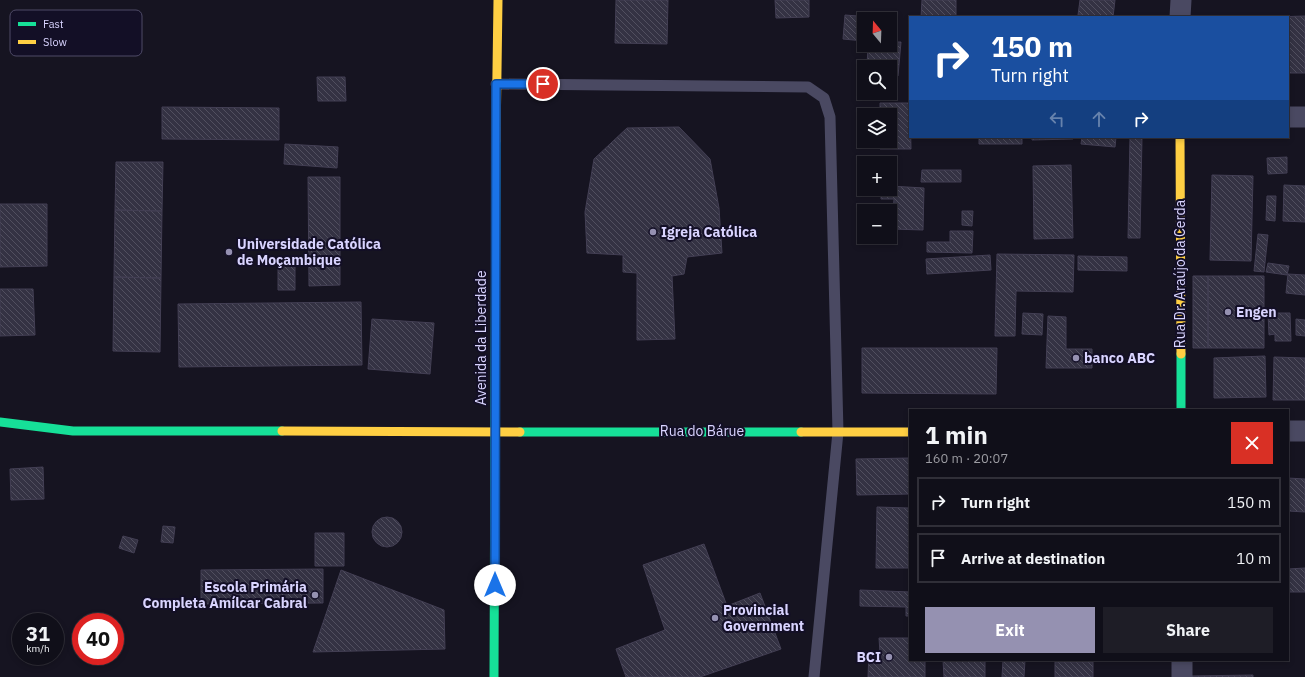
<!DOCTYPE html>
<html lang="en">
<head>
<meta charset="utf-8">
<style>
	body { margin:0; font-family:"IBM Plex Sans",sans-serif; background:#1e1d26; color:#f1f3f6; height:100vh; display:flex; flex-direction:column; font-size:15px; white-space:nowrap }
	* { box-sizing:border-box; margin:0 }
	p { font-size:13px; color:#9c9ca2 }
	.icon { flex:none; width:22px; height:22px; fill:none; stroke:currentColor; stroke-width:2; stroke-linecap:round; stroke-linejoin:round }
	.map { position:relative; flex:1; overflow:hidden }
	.side { position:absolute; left:909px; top:409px; width:380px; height:252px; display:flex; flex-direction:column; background:#100f19; border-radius:0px; box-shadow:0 2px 6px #0003,0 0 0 1px #302f38 }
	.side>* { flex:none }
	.banner { position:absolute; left:909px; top:16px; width:380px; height:122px; border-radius:0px; box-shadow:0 2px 6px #0003,0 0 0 1px #302f38; background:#1a4fa0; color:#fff; overflow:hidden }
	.needle { width:26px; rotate:341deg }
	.controls { position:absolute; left:857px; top:12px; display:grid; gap:8px }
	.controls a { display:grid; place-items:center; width:40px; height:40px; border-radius:0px; background:#100f19; box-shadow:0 2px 6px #0003,0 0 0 1px #302f38; font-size:20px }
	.speed { position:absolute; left:12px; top:613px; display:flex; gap:8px; font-size:20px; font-weight:700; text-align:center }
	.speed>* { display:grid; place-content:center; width:52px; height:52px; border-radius:50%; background:#100f19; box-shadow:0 2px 6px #0003,0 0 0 1px #302f38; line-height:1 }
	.speed small { font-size:10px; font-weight:400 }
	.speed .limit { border:6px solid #d22; background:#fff; color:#111 }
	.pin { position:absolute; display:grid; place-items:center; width:34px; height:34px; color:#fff; margin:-17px; border:2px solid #fff; border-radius:50%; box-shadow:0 1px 4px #0007 }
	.me { position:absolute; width:44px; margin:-22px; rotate:0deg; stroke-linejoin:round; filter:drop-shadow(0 0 3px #0008) }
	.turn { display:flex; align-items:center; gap:14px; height:84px; padding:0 16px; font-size:18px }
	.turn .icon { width:52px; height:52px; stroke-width:2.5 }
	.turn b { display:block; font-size:28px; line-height:34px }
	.lanes { display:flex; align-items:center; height:38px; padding:0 16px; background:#0003; justify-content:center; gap:20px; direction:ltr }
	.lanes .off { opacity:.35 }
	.round { display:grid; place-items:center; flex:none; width:42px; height:42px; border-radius:0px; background:#1e1d26 }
	.summary { display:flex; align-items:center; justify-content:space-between; height:68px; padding:0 16px }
	h1 { font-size:24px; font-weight:700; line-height:30px }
	.cta { display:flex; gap:8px; margin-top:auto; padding:8px 16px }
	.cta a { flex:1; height:46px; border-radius:0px; background:#9591b1; color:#fff; font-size:16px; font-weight:700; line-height:46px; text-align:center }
	.cta a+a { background:#1e1d26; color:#f1f3f6 }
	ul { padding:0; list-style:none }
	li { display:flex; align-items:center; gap:12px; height:50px; margin:0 8px 6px; padding:0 8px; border:2px solid #302f38; border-radius:0px }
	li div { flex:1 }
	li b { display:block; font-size:15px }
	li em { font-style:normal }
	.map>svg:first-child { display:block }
</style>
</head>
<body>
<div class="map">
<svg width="1305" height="677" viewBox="0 0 1305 677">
	<defs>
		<pattern id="building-back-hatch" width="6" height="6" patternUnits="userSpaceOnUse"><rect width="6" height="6" fill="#343243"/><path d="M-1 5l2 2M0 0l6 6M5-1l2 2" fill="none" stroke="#514f5f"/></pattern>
	</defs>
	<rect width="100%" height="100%" fill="#161421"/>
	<path fill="url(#building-back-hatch)" stroke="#433f54" d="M616 0H668L667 44 615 43Z
		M775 0H809V17L776 18Z
		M922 0H956V17H921Z
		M1080 0H1115L1113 17 1078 15Z
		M845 15 895 19 893 42H901L898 76H890V67H867L868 45H890V19H864V41L843 39Z
		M1305 16V73H1288V17H1271Z
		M317 77H345L346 101H318Z
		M880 103H910L911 149H880V141H890V115H880Z
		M162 107 279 108V140L162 139Z
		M679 127 710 159 719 208 722 253 687 257 684 274 672 276 675 339 637 340V273L623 272V255L587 253 585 212 594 159 627 128Z
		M979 137H1022V144H979Z
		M1032 137H1073V139L1032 140Z
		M1082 137H1116L1115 147 1081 144Z
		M1130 137H1142L1140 238H1128Z
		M285 144 338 147 337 168 284 164Z
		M1287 157V173L1268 174 1267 158Z
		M116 162H163L162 211 115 210Z
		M1071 165 1073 238 1034 239 1033 166Z
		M922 170H961V182H921Z
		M1212 175 1253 176 1251 261 1210 260Z
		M308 177H340V285L309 286Z
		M1284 185 1305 186V222L1283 221Z
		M890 186 924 188 923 230 892 229 894 199H881V189H890Z
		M1267 196H1276L1275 221 1266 220Z
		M0 204H47V266L0 267Z
		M115 210 162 211 161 278 114 277Z
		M962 211H973L972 226 962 225Z
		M950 231H973L972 253 927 252V242H950Z
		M1258 234 1268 235 1264 272 1254 271Z
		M997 254 1074 255 1073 292 1016 291 1015 336H995Z
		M990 255 991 270 927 274 926 259Z
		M1078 256 1127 257V271L1078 270Z
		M278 261H295V290H278Z
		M1268 263 1289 266 1287 275 1266 272Z
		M1288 274 1305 275V295L1286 293Z
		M1193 276H1208V348H1193Z
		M1208 276H1264V348H1208Z
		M114 277 161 278 160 352 113 351Z
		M0 289H33L35 335 0 336Z
		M361 302 362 365 179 367 178 304Z
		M1023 313 1043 314 1042 335 1022 334Z
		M1268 313H1290L1291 341H1275V334L1269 335Z
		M1048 316 1066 317V349H1092V368H1046Z
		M372 319 434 323 430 374 368 369Z
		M1296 319 1305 320V336L1296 335Z
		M862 348H997L996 394 862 393Z
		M1265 356 1266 397 1214 398V358Z
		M1274 357 1305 358V400H1273Z
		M910 458V494L857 495 856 459Z
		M43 467 44 499 11 500 10 469Z
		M1288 478 1305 479V512L1288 511Z
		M877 507 909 508 908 568H876Z
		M372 532a15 15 0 1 1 30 0a15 15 0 1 1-30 0Z
		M163 526 175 527 173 543 161 542Z
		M315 533H344V566H315Z
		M123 536 138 540 134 553 119 548Z
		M704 544 727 606 760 593 781 649 700 677H626L616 649 665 630 643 565Z
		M1305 568V592H1288V569Z
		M323 569V603L201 604V570Z
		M341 570 444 610 445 649 313 652Z
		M860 590 910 592V616H906V607L860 606Z
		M879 638H910V660H925V677H868L869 652 880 653Z
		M943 660H985V677H944Z
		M1003 660H1025L1024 677H1002Z
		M1055 662H1093V677H1055Z
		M1253 675V677H1189V676Z"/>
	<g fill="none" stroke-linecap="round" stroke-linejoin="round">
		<path stroke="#4a4962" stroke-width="11" d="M496 84 808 87 824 98 830 117 838 432 814 677"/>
		<path stroke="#4a4962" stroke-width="21" d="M1180 17 1181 0
			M1288 117H1305
			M1288 431H1305
			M1182 660V677"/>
		<path stroke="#16e098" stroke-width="9" d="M1181 354V410
			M0 422 73 431H282
			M520 432H801
			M494 677 496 141"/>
		<path stroke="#ffcf43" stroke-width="9" d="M1180 137 1181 354
			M496 141 498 0
			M282 431 520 432
			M801 432H910"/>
	</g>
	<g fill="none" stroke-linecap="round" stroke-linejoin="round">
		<g stroke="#114b97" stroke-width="10">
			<path id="route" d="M495 585 496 84H543"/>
		</g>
		<use href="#route" stroke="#1a73e8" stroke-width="7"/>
	</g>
	<g fill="#9591b1" stroke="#130f26" stroke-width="1.5">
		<circle cx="653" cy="232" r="4"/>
		<circle cx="229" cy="252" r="4"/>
		<circle cx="1228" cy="312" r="4"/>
		<circle cx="1076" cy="358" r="4"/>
		<circle cx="315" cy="595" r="4"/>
		<circle cx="715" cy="618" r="4"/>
		<circle cx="889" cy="657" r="4"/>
	</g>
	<g text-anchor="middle" stroke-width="4" stroke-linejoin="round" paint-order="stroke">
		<g font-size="14" font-weight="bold" fill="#d9d4ff" stroke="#130f26" text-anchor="start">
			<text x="661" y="237">Igreja Católica</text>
			<text x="237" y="249">Universidade Católica<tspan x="237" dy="16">de Moçambique</tspan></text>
			<text x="1236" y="317">Engen</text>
			<text x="1084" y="363">banco ABC</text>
			<text x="307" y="592" text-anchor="end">Escola Primária<tspan x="307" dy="16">Completa Amílcar Cabral</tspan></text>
			<text x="723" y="615">Provincial<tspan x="723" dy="16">Government</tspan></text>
			<text x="881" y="662" text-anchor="end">BCI</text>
		</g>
		<g font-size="14" fill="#d9d4ff" stroke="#130f26">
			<text transform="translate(1180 274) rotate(-90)" y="5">Rua Dr. Araújo da Cerda</text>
			<text transform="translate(481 338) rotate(-90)" y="5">Avenida da Liberdade</text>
			<text x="702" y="436">Rua do Bárue</text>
		</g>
	</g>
	<rect x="10" y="10" width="132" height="46" rx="6" fill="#130f26" stroke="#4e4a67" stroke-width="1"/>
	<rect x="18" y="22" width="18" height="4" fill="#16e098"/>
	<rect x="18" y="40" width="18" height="4" fill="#ffcf43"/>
	<g font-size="11" fill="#d9d4ff">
		<text x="43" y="28">Fast</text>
		<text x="43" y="46">Slow</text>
	</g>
</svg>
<div class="controls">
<a><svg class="needle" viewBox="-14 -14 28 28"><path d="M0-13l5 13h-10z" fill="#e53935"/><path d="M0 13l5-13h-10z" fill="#9c9ca2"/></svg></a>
<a><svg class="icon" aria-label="search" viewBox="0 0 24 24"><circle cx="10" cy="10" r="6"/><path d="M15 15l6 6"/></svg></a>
<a><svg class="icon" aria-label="layers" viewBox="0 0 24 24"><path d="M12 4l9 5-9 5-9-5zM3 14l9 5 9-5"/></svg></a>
<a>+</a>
<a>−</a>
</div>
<div class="speed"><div>31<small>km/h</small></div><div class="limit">40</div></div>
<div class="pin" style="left:543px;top:84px;background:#d93025"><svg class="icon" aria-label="arrive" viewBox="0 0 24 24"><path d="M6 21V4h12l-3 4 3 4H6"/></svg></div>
<svg class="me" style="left:495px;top:585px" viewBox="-20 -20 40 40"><circle r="19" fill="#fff"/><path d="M0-13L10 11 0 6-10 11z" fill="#1a73e8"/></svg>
<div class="banner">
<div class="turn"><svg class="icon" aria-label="right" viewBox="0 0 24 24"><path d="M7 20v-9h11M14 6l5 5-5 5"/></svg><div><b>150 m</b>Turn right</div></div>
<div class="lanes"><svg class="icon off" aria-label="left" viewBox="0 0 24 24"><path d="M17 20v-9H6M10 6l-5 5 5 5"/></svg><svg class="icon off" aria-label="ahead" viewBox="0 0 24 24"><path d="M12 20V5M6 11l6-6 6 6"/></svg><svg class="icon" aria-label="right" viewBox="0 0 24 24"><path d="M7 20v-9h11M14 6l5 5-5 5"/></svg></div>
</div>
<section class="side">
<div class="summary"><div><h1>1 min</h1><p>160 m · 20:07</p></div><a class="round" style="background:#d93025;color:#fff"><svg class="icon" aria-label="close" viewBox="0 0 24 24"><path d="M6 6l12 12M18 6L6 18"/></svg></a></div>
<ul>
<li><svg class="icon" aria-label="right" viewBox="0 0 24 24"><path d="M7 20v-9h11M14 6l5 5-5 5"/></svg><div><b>Turn right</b></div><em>150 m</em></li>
<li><svg class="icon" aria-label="arrive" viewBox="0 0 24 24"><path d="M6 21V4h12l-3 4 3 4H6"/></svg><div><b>Arrive at destination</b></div><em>10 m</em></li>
</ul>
<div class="cta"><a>Exit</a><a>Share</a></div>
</section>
</div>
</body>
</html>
